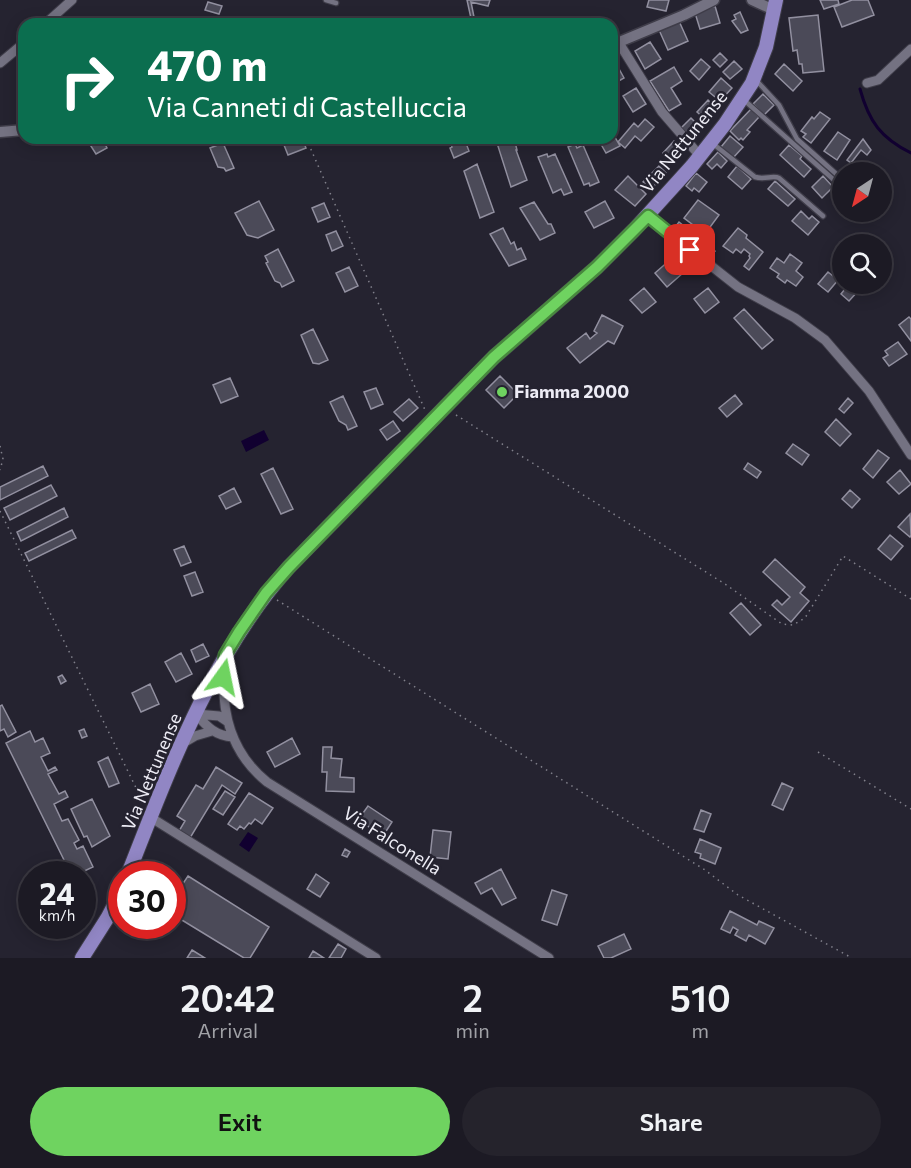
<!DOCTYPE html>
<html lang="en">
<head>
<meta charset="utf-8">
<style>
	body { margin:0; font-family:Commissioner,sans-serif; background:#25232c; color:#f1f3f6; height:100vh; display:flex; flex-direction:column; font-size:22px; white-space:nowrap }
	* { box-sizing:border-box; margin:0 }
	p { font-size:20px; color:#a0a1a6 }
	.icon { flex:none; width:33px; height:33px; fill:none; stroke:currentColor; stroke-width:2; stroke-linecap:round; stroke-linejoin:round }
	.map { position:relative; height:958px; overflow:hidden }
	.sheet { display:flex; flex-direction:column; background:#1c1a24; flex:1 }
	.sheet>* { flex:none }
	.banner { position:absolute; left:18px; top:18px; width:600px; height:126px; border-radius:18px; box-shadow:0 3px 15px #0003,0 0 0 2px #3a3841; background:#0b6e4f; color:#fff; overflow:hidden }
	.needle { width:39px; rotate:216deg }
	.tools { position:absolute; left:832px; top:162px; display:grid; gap:12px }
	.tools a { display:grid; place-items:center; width:60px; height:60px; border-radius:50%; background:#1c1a24; box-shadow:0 3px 15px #0003,0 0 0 2px #3a3841; font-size:30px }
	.speed { position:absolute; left:18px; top:861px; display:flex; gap:12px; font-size:30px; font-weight:700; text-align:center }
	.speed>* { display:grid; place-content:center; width:78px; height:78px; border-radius:50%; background:#1c1a24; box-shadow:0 3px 15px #0003,0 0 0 2px #3a3841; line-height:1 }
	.speed small { font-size:15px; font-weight:400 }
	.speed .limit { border:9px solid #d22; background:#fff; color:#111 }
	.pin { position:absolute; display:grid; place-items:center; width:51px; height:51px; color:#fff; margin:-26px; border-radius:12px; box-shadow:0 3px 9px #0006 }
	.me { position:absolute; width:66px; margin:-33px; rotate:12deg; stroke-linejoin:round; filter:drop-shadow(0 0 4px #0008) }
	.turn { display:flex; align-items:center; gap:21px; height:126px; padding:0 30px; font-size:27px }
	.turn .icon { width:78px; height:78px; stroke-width:2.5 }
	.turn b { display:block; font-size:42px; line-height:51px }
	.eta { display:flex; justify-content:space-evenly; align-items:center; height:102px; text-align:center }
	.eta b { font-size:36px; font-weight:600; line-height:42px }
	.button { display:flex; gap:12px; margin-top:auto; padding:12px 30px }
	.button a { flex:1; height:69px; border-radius:36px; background:#6fd360; color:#111; font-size:24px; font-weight:600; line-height:69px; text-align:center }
	.button a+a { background:#25232c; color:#f1f3f6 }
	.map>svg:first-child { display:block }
</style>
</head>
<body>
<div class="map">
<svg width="911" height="958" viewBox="0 0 911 958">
	<rect width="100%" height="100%" fill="#252330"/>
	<path fill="#110030" d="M264 430 269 440 246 452 241 441Z
		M248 832 258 838 249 852 239 845Z"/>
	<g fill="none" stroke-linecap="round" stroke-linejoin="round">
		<path stroke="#110030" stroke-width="3" d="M860 89C869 122 881 138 911 153"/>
	</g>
	<path fill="#4b4a58" stroke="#9290a0" stroke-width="1.5" d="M467 0H490L488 6 471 2 475 22 472 23Z
		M649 0H669L666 11 647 7Z
		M820 0H838L839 4 824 9Z
		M852 0H868L874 15 842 27 834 7Z
		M208 2 222 6 219 14 205 10Z
		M715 6 720 23 700 29 695 13Z
		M740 12 748 30 741 33 732 21 736 19 734 15Z
		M818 15 824 71 803 73 802 64H799L797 50 793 51 789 18Z
		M538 17 555 22 554 24H536Z
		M679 21 688 41 668 50 659 30Z
		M650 42 661 59 645 69 635 51Z
		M720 53 727 60 720 67 713 60Z
		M701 59 710 67 699 80 690 71Z
		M734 61 742 69 730 79 723 72Z
		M784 64 802 81 793 91 775 74Z
		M618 67 624 78 612 85V70Z
		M674 67 682 81 671 88 681 104 669 111 650 81Z
		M721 78 732 88 720 101 709 92Z
		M636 88 646 104 633 112 623 96Z
		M763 94 774 105 764 115 753 104Z
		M708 100 718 110 707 121 697 112Z
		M751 109 759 117 747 130 750 132 743 140 741 138 739 140 730 131Z
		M820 112 830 119 811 143 803 137 806 134 801 131 812 117 814 119Z
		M691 118 700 127 689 139 679 130Z
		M645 119 654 127 641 141 635 136 625 148 618 142 634 123 638 127Z
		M612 132 620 146 606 153 598 139 612 138Z
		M838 132 850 140 837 160 824 151Z
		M730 136 743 147 733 158 721 147Z
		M98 138H102L107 148 96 154 89 143Z
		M288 138H302L306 148 288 155 282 140Z
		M449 138H464L469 151 454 158 450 148 452 147Z
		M500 138H514L517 150H516L527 180 511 187 496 140Z
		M863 139 871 150 867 155 861 150 851 163 847 160Z
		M674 141 683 149 671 161 663 153Z
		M223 143 234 168 226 171 224 168 218 167 210 148Z
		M575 144 577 148 583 145 599 182 590 186 589 183 584 185 568 147Z
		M789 145 802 156 800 159 811 169 804 177 780 155Z
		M718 152 727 161 721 168 717 164 712 169 707 164Z
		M547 154 548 157 555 154 572 192 564 195 561 189 553 193 538 157Z
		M477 164 494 212 480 218 464 171Z
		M659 166 666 173 651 189 643 182Z
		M737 166 751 179 742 189 728 177Z
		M696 173 707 182 699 192 694 188 692 191 686 186Z
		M628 176 646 194 635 206 615 190Z
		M823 176 833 187 822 198 812 187Z
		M775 181 795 199 788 206 768 189Z
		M698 200 719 215 705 234 684 218Z
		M259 201 274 230 258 238 247 235 235 213Z
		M605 201 614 218 594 228 585 212Z
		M534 202 548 224H551L555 233 540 240 520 208Z
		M324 203 330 217 318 222 312 208Z
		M801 211 809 219 812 216 819 222 808 235 792 221Z
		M679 222 690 231 687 235 690 237 686 242 672 231Z
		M503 228 511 244 514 242 517 250 521 248 526 259 509 266 490 234Z
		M738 228 747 235 746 238 763 252 749 270 744 266 750 258 749 256 750 254 744 249 741 253 736 249 733 253 723 246Z
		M336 231 343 246 332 251 326 235Z
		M700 239 715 251 708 260 693 248Z
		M278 249 294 281 282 287 280 283 275 281 266 263 268 262 265 256Z
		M790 254 802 263 796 271 803 277 796 286 787 280 785 283 777 277 779 274 770 268 777 258 784 263Z
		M671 259 683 273 667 287 655 273Z
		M349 267 358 286 345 292 336 273Z
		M828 272 838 280 828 292 818 284Z
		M849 284 858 291 849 301 841 294Z
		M644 288 656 302 642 313 630 300Z
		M708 288 719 302 705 313 694 299Z
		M744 309 773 340 762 349 734 318Z
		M602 315 623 326 614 344 608 341 580 363 567 348 586 333 590 339 597 333 594 331Z
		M909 317 911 319V341L899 325Z
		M313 329 328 360 319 364 313 363 301 335Z
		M898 342 907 354 889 366 883 358 888 355 885 351Z
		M500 376 518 394 504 408 486 390Z
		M230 378 238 396 221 403 213 385Z
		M376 388 383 404 371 409 364 392Z
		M735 395 742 404 727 417 719 408Z
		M343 396 357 426 348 430 346 425 339 421 330 402Z
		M848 398 853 403 844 413 839 409Z
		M409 399 418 408 403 421 394 412Z
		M836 419 851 434 840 446 825 432Z
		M393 421 400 431 387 440 380 430Z
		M793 444 809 455 802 465 786 453Z
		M878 450 889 458 873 478 863 469Z
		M748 463 761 472 757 478 744 469Z
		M43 466 48 476 0 500V487Z
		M273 468 293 509 281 514 261 474Z
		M900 470 911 484 899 494 887 482Z
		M51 485 57 496 10 520 4 508Z
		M234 488 241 502 226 509 219 496Z
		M850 490 860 499 852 508 842 499Z
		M64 508 68 517 21 541 17 532Z
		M910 514 911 535 910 537 898 527Z
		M72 530 76 538 29 561 25 553Z
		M890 535 903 546 891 560 878 549Z
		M184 546 191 562 181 566 174 550Z
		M775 559 805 587 800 593 809 601 791 622 772 605 777 600 782 605 790 597 763 572Z
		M195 572 203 592 192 596 184 576Z
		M741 603 761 625 750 635 730 613Z
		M203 644 209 656 196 662 191 650Z
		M181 653 192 674 176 682 165 662Z
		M62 675 66 681 61 684 58 677Z
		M150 684 159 704 141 712 132 693Z
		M2 705 16 732 8 737 4 729 0 731V706Z
		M84 729 87 736 82 738 79 731Z
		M30 731 35 742 43 738 50 753 41 757 48 771 55 767 57 770 48 774 59 794 65 791 68 797 54 804 62 821 68 819 79 840 74 843 77 849 83 846 93 867 78 874H71L6 743Z
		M292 738 300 754 275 767 267 752Z
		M323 747H332L331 758 342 759 340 777 354 778V792L326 791 327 772H322Z
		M108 757 119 783 109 787 98 762Z
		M216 767 242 783 235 794 222 785 190 838 179 831 185 821 177 816 196 785 203 789Z
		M782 783 793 788 783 810 772 805Z
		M225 791 235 797 223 815 213 809Z
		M249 793 273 808 262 824 255 819 251 824 249 823 244 829 240 826 237 830 228 824Z
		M92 799 110 836 92 847 87 836 84 837 71 809Z
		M368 806 392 822 383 836 358 820Z
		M701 810 711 814 704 832 694 829Z
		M433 830 451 832 448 859 430 857Z
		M700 839 721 848 715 864 700 858 701 854 695 852Z
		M345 849 350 852 347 857 342 855Z
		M47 868 54 873 53 874H42Z
		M501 869 516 898 502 905 492 888 481 894 475 883Z
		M316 874 329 883 320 897 307 889Z
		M188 876 269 927 250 958H244L172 914V900Z
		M552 890 567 895 557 925 542 920Z
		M730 911 757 925 759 921 774 928 765 944 749 935 746 941 735 935 738 930 733 927 730 933 721 929Z
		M624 934 631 949 611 958H604L598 946Z
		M338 944 346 949 341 958H329Z
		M192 950 205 958H187Z
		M313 951 324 958H309Z"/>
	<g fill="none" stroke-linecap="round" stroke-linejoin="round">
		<g stroke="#3f3d49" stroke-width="7">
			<path id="service" d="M326 0 336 3
				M755 79 779 105 797 139 843 180
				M744 100 843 188
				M712 143 755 177C764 180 773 175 779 178L823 216"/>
		</g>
		<g stroke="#3f3d49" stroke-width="11">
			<path id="minor" d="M45 24 72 0
				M619 43 662 112 700 156
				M0 63 24 43
				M867 83 878 80 911 49
				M648 216 738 287 795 318 825 340 869 391 911 455
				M225 664C220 709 230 752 267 782L549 958
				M196 714C207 727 216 736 233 737
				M196 714 219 716 228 722
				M183 743 195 736 212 731
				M150 817 376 958"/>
		</g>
		<g stroke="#3f3d49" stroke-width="13">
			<path id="tertiary" d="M752 0 774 10
				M612 45 684 15 714 0
				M0 132 24 130"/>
		</g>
		<g stroke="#3f3d49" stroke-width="16">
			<path id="primary" d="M128 874C169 770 213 651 289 567L494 357 597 267 634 230 692 166 725 124 752 83 766 47 776 0
				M82 958 108 917 122 890"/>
		</g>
		<path stroke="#81808b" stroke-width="1.5" stroke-dasharray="1.5 4.5" stroke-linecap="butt" d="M306 138 425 410
			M456 415 725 584 782 624 793 625 805 618 843 556 911 599
			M0 446 3 459 0 470
			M0 511 144 804
			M277 600 705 870 738 895 852 958
			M818 752 911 809"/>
		<use href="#service" stroke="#747282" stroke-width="4.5"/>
		<use href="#minor" stroke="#747282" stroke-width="9"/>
		<use href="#tertiary" stroke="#747282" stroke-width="10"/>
		<use href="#primary" stroke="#9186c4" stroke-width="14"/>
	</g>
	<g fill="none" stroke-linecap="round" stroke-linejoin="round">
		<g stroke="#48893e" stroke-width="15">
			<path id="route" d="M223 677 225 655 239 632 266 593 289 567 494 357 597 267 648 216 690 250"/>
		</g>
		<use href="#route" stroke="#6fd360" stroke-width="10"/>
	</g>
	<circle fill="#6fd360" stroke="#252330" stroke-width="2" cx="502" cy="392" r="6"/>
	<g text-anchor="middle" stroke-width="5" stroke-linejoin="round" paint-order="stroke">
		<g font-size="18" fill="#edecf5" stroke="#252330">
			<text transform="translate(684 142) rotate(-51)" y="6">Via Nettunense</text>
			<text transform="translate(152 772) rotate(-67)" y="6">Via Nettunense</text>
			<text transform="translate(392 841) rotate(32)" y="6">Via Falconella</text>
		</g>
		<g font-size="18" font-weight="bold" fill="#edecf5" stroke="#252330" text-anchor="start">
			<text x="514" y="398">Fiamma 2000</text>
		</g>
	</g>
</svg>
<div class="tools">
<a><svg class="needle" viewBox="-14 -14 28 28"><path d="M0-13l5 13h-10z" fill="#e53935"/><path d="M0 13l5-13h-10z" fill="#a0a1a6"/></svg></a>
<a><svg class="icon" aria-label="search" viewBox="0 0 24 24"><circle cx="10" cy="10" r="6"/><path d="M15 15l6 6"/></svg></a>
</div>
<div class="speed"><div>24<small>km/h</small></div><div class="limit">30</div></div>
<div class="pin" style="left:690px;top:250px;background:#d93025"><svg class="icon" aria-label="arrive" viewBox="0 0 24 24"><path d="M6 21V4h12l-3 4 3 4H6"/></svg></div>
<svg class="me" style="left:223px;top:677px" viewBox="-20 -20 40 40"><path d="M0-17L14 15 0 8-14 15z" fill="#6fd360" stroke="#fff" stroke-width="4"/></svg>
<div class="banner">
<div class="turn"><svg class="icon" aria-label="right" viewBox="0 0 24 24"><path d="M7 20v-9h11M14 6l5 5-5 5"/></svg><div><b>470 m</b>Via Canneti di Castelluccia</div></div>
</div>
</div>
<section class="sheet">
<div class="eta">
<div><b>20:42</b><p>Arrival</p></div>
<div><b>2</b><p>min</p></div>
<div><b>510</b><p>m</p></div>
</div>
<div class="button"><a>Exit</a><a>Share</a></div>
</section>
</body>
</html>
